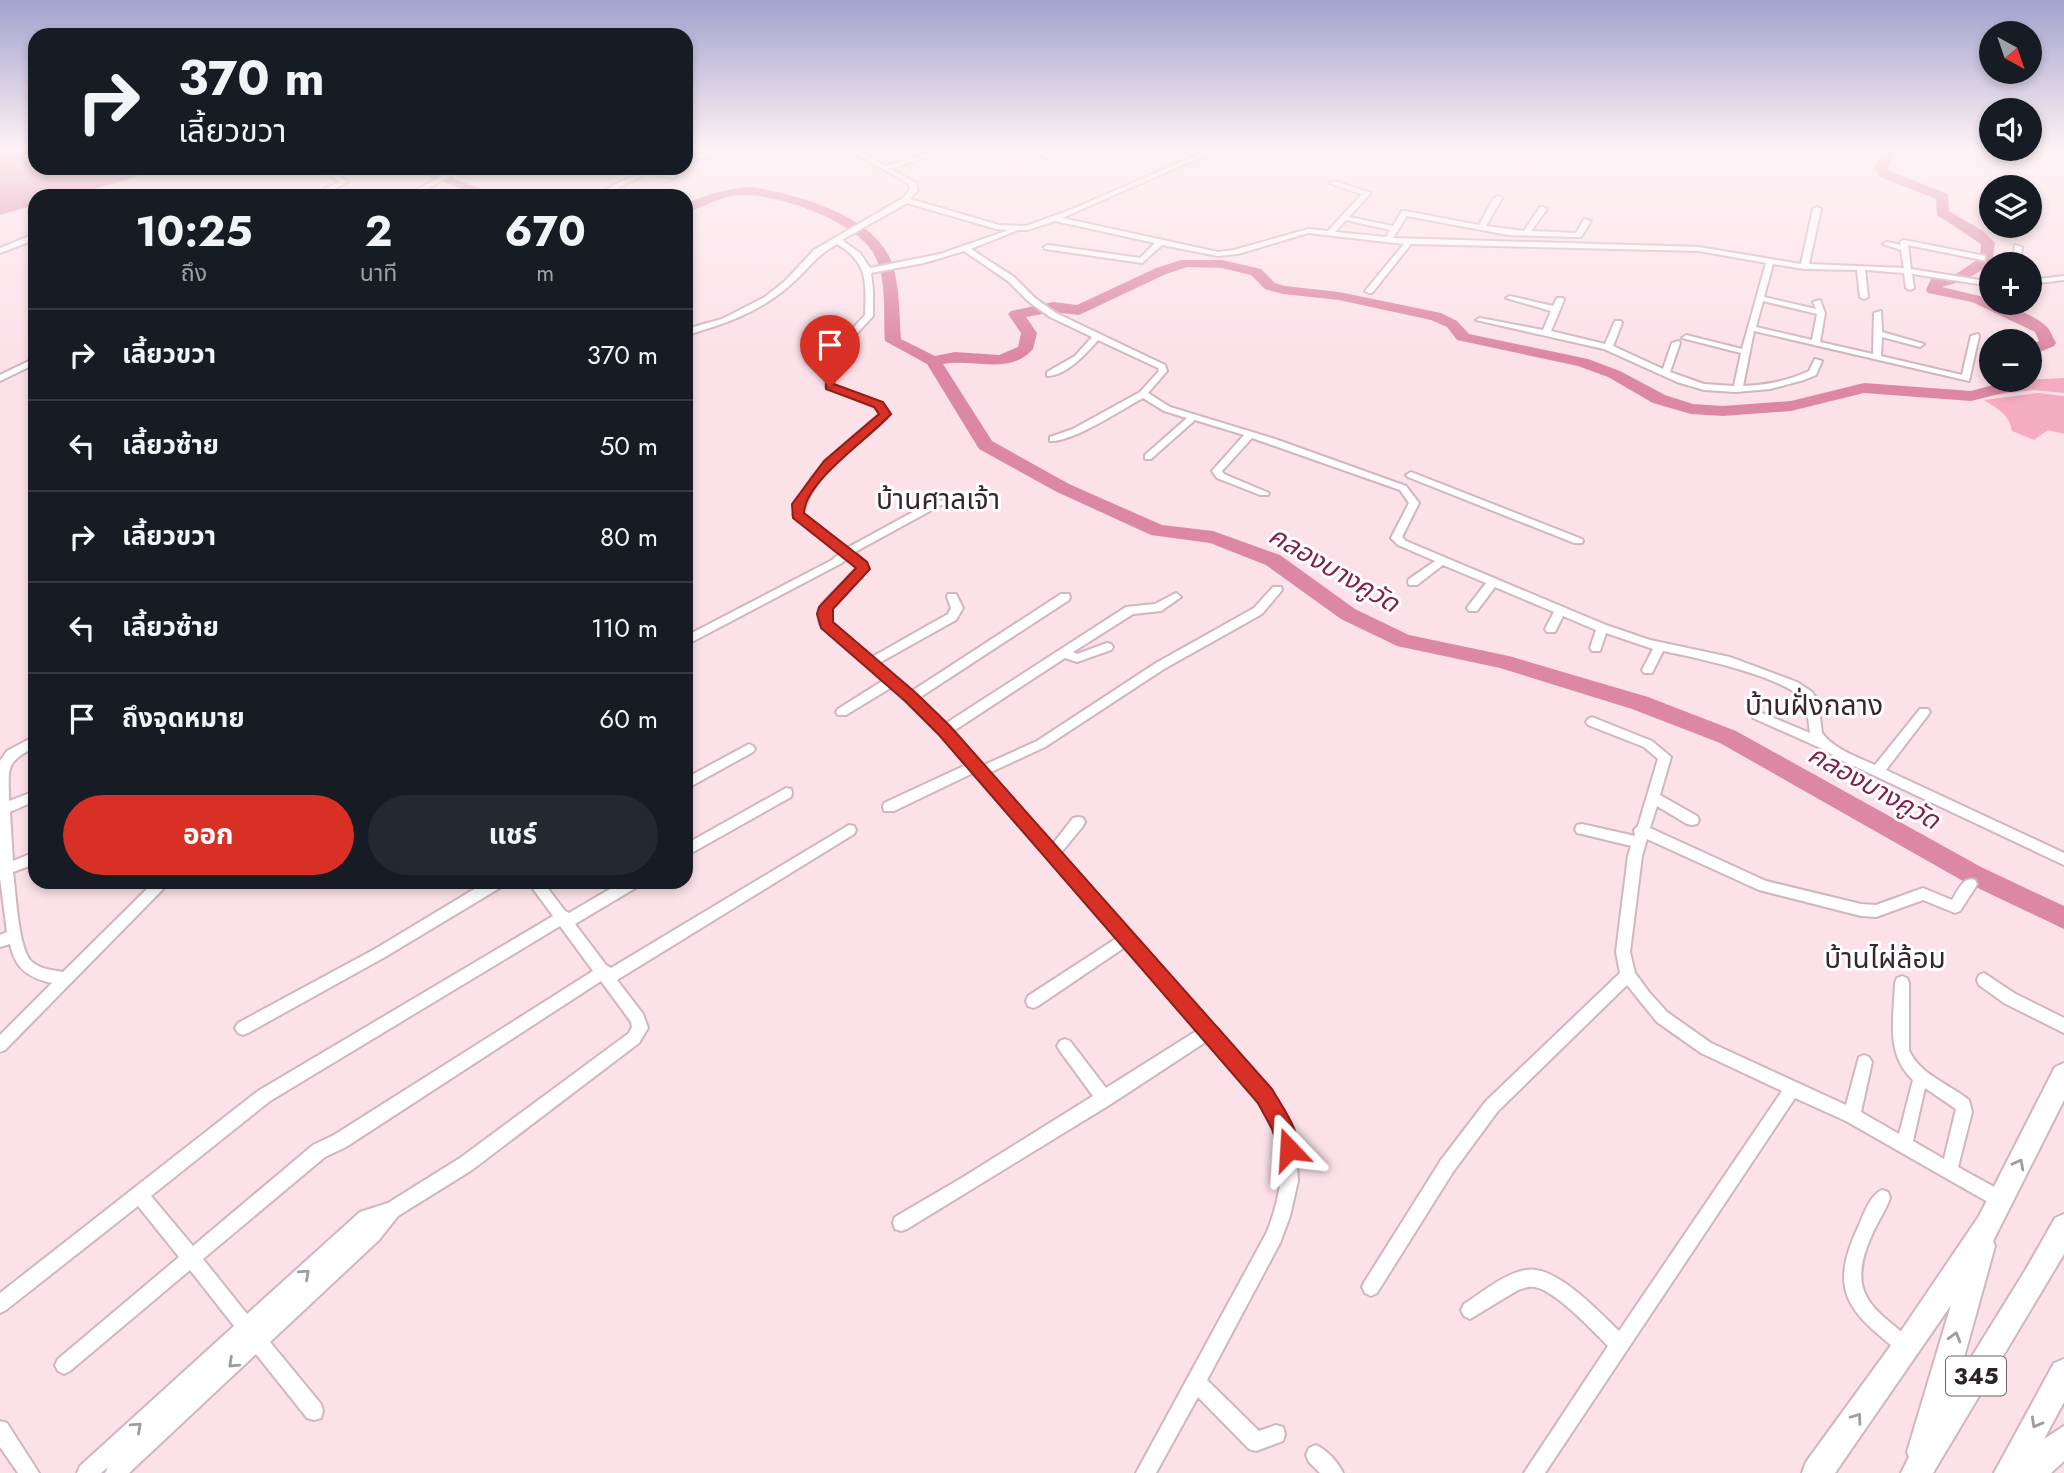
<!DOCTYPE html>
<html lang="th">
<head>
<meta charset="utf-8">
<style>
	body { margin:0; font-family:Jost,"Noto Sans Thai",sans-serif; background:#242831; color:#f1f3f6; height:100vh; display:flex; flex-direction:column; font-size:26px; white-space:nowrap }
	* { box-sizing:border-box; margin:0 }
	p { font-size:23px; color:#9ea1a6 }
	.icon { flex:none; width:38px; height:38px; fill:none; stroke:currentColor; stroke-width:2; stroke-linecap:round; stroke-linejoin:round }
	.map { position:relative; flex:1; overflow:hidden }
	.details { position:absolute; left:28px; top:189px; width:665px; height:700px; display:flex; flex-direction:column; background:#171b24; border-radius:21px; box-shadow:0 4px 10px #0003 }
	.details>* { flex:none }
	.hud { position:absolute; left:28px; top:28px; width:665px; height:147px; border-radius:21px; box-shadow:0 4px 10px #0003; background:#171b24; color:#f1f3f6; overflow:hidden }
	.needle { width:46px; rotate:140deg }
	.controls { position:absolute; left:1979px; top:21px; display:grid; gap:14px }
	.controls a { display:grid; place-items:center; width:63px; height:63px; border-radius:50%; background:#171b24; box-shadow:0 4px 10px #0003; font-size:35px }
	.pin { position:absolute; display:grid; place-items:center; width:60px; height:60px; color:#fff; margin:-72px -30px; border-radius:50% 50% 50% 0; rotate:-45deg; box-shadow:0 0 7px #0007 }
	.pin .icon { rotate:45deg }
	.me { position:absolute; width:77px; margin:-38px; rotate:340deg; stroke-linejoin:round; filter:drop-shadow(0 0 5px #0008) }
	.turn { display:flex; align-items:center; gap:24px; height:147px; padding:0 35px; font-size:32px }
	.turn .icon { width:91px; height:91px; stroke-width:2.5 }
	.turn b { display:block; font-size:49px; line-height:60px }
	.eta { display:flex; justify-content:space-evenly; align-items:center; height:119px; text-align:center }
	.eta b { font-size:42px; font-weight:700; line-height:49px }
	.primary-button { display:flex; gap:14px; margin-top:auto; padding:14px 35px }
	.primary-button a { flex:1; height:80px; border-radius:42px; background:#d93025; color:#fff; font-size:28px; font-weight:700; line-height:80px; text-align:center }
	.primary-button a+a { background:#242831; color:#f1f3f6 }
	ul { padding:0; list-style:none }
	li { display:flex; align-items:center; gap:21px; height:91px; padding:0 35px; border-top:2px solid #363941 }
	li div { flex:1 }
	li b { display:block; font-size:26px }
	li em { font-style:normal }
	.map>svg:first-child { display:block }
</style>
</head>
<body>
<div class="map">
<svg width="2064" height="1473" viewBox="0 0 2064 1473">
	<rect width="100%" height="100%" fill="#fce1e9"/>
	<path fill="#f5acc3" d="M2064 378V393L2033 390 1981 397 2022 380Z
		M2038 393 2064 396V434L2048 430 2034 440 2012 431C2009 413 1997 409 1984 400Z"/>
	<path fill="#dc88a4" d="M0 149H35V168H169L68 196H35V205L0 215Z"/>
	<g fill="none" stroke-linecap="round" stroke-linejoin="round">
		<path fill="#dc88a4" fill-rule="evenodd" d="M1885 149H1897L1887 168 1890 171 1948 194 1949 211 1983 231 1995 243 1992 263 1966 280 1942 287 1992 299V303C2005 303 2039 317 2048 328 2051 332 2053 338 2056 343L2054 346 2030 356V345L2039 341 2035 332 1972 302 1928 293 1926 290 1931 279 1956 274 1980 258 1981 244 1937 215 1936 199 1880 177 1874 168Z
			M405 168H424L501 196H481Z
			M753 187C798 195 875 215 892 263 900 287 899 314 901 339L935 356 955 352 999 355 1018 347 1021 333 1008 314 1011 311 1053 302 1077 305 1156 268 1181 260H1222L1261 269 1275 283 1285 286 1339 292 1441 313 1457 321 1469 334 1588 359 1620 371 1665 395 1693 404 1723 406 1791 401 1864 383 1971 391 1993 385 1995 380H2011L2007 392 1971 401 1864 393 1791 411 1723 416 1691 414 1653 403 1608 377 1578 366 1457 340 1447 327 1431 320 1339 300 1283 294 1265 289 1251 275 1222 268 1187 267 1166 274 1079 315 1053 312 1026 317 1037 333 1033 349C1010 376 973 358 943 364L992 441 1069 484 1162 525 1213 531 1280 555 1355 609 1409 635 1509 656 1648 697 1736 731 1981 867 2064 906V929L1963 881 1720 743 1632 709 1500 668 1397 646 1341 619 1266 565 1210 543 1151 535 1057 492 979 449 927 364 885 341C883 313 888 276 872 251 853 220 773 192 737 195 719 197 703 208 686 212V203C708 195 729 187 753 187Z"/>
		<g stroke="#d0b6be" stroke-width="4">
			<path id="minor" d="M722 149H732L686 162V158Z
				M847 149H855L886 166 942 149H951L891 169 916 183 918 190 910 199 999 225 1026 226 1070 210 1211 149H1219L1062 218 1218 252 1234 250 1308 229 1328 231 1362 194 1332 184 1330 183 1334 181 1371 193 1349 217 1393 226 1402 211H1405L1479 225 1494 198 1498 196 1502 198 1486 226 1524 231 1540 207H1543L1547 209 1531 231 1576 233 1584 219 1591 221 1581 237H1578L1508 235 1407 216 1393 238 1699 247 1801 264 1813 209 1817 207 1821 209 1809 264 1904 268 1901 250 1883 244 1887 242 1901 245 1900 242 1904 240 1985 256V260H1982L1908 245 1911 269 1992 282V286L1912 274 1914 288 1910 290 1906 288 1904 273 1865 270 1868 297 1864 299 1860 297 1857 270 1804 269 1773 264 1764 297 1816 309 1813 302 1820 300 1825 313 1820 342 1873 354 1874 313 1881 311 1882 332 1924 344 1920 347 1882 337 1881 356 1962 375 1971 336 1978 334 1979 336 1969 381 1754 331 1743 386C1766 385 1788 381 1809 371L1815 359 1822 361 1816 375 1804 380 1770 389 1736 392 1704 390 1677 382 1604 349 1476 320 1480 318 1543 330 1551 311 1506 298 1510 296 1553 306 1557 298H1563L1564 300 1551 331 1605 344 1615 321H1621L1622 323 1613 346 1663 369 1672 343 1679 341 1680 343 1670 372 1704 384 1734 386 1741 353 1682 338 1686 335 1742 349 1766 263 1699 251 1411 244 1372 293H1369L1365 291 1404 244 1308 233 1238 254 1218 256 1162 245 1142 263 1045 249 1044 247 1048 245 1140 258 1155 243 1055 221 1027 230H1018L971 249 1014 277 1035 298 1056 313 1165 365 1167 371 1148 393 1170 407 1275 439 1406 486 1419 503 1402 537 1406 541 1606 625 1650 640 1730 657 1797 682 1812 692 1818 701 1822 733C1834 749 1857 757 1875 765L1920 709H1928L1930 712 1928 715 1886 770 2064 853V865L1837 758 1825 750 1753 718 1751 715 1753 712 1757 711 1810 733 1806 702C1785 676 1697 658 1663 651L1652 673H1644L1642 670 1653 649 1606 633 1600 651H1592L1590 648 1596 630 1563 616 1555 632H1547L1545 629 1554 612 1495 587 1477 611H1469L1467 608 1469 605 1486 583 1443 565 1417 585H1409L1408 582 1409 579 1435 561 1398 545 1391 538 1409 503 1400 490 1252 438 1222 471 1224 474 1269 493 1268 495H1260L1217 478 1212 471 1244 435 1195 420 1151 459H1145V455L1187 418 1164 411 1143 398C1121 410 1073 442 1050 441V437L1073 429 1140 392 1159 371 1158 368 1098 340C1086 354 1066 376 1047 376V372L1075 356 1092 337 1050 317 1029 302 1008 281 964 251 924 263 871 273 873 291V316L851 340 849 362 833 376 834 386 881 403 890 414C860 446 814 469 803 514L847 548 935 500 975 504 980 507 975 510 941 505 855 552 866 563 868 569 831 608 830 614 831 622 872 657 948 614 951 608 947 597 948 594H956L963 608 956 620 879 663 912 691 1061 594H1069L1070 597 1069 600 919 698 945 724 1126 607 1155 604 1176 593 1181 597 1161 611 1133 614 1073 652 1077 654 1107 643 1111 644 1113 647 1111 650 1077 662 1065 658 952 732 982 766 1037 741 1156 663 1254 608 1273 587H1281L1282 590 1262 614 1164 669 1045 747 989 773 1052 845 1073 818 1078 817 1083 818 1085 822 1083 826 1060 854 1212 1025 1215 1026 1271 1091 1281 1110 1296 1150 1298 1181 1290 1216 1280 1243 1207 1380 1259 1431 1276 1425 1283 1427 1285 1434 1283 1441 1256 1451 1249 1449 1198 1397 1156 1473H1136L1267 1232C1303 1139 1265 1108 1207 1041L1111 1104 907 1229 901 1231 895 1229 893 1223 895 1217 960 1179 1093 1096 1060 1051 1057 1046 1060 1041 1065 1039 1070 1041 1106 1088 1198 1030 1125 947 1038 1006 1033 1008 1028 1006 1026 1001 1028 996 1117 938 973 773 894 811H884L883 807 884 803 966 765 940 734 892 687 846 715H838L836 712 838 709 884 680 820 624 818 614 822 604 857 568 847 559 840 564 686 645V636L832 560 840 553 793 515C804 472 848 442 880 414L875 407 826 387 825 375 841 361 843 339 865 315C866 282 868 262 837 244 814 257 807 271 788 287 759 312 723 325 686 335V329L722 319 765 297 785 281 814 250 903 198 910 190 909 184ZM907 203 996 229 1009 230 940 254 870 268 860 253 842 240ZM1346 220 1390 230 1386 237 1335 232ZM1763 301 1817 314 1812 340 1756 327Z
				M1029 149H1037L1052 157 1047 158Z
				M321 168H329L347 182 330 192 334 196H326L321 191 339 182Z
				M457 168H465L414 196H405Z
				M648 168H656L654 170 676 176 673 178 648 173 603 196H593Z
				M32 235H35V240L0 253V248Z
				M2015 245 2022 247 2020 264H2012Z
				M2064 276V280L2030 284V280Z
				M35 358V364L0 381V375Z
				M1411 472 1582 539 1583 541 1582 543H1574L1408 477 1406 475Z
				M1592 717 1652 741 1671 757 1660 795 1697 816 1699 820 1697 824 1692 825 1687 824 1657 806 1650 828 1766 881 1861 904 1876 905 1923 888 1952 900C1958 891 1963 876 1975 880L1977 884 1975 888 1960 911 1955 913 1923 900 1876 917 1861 916 1759 890 1647 839 1642 856 1630 952 1635 973 1649 992 1667 1012 1711 1043 1846 1105 1859 1057 1864 1055 1869 1057 1872 1062 1861 1112 1899 1134 1913 1080C1885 1054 1894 1018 1895 983L1897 978 1902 976 1907 978 1909 983V1050C1919 1074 1949 1084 1969 1100L1972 1112 1958 1167 2007 1194 2009 1200 2007 1206 2001 1208 1995 1206 1846 1121 1795 1098 1545 1473H1524L1608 1346C1593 1331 1556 1291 1535 1287 1529 1286 1524 1288 1518 1290L1470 1319 1464 1316 1461 1310 1464 1304C1483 1292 1503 1274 1526 1270 1555 1264 1599 1312 1619 1331L1782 1091 1701 1053 1657 1022 1627 985 1498 1111 1453 1172 1377 1293 1371 1296 1365 1293 1362 1287 1365 1281 1441 1160 1486 1101 1620 973 1616 952 1628 856 1631 846 1582 834 1577 833 1575 829 1577 825 1582 824 1635 836 1634 830 1638 826 1658 759 1644 747 1588 725 1586 722 1588 719ZM1925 1088 1956 1109 1944 1159 1913 1141Z
				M35 736V747C4 763 9 768 9 801L35 791V801L10 812 13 861 35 852V864L13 872C16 893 18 947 31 961 39 969 52 970 63 972L154 882H170L5 1050 0 1052V1035L52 983C28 978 15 968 10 944L0 947V935L7 932 0 878V761L7 751Z
				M749 744 753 746 755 749 753 752 686 789V778Z
				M786 788 791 789 792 793 791 797 686 856V844Z
				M849 825 854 826 856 830 854 834 617 980 643 1014 648 1028 639 1043 472 1170 398 1216 379 1240 270 1342 321 1404 323 1411 321 1418 314 1420 307 1418 256 1354 129 1473H105L108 1467 101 1473H77L80 1466 234 1326 190 1270 70 1371 64 1374 58 1371 55 1365 58 1359 179 1257 138 1206 6 1310 0 1313V1293L258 1091 553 916 528 882H543L565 911 569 913 622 882H641L639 886 575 924 606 965 611 968ZM560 926 593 971 334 1135 313 1145 193 1246 151 1196 270 1101ZM601 981 631 1022 632 1027 629 1033 460 1158 388 1203 360 1212 247 1314 203 1259 325 1157 346 1147Z
				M486 882H505L503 886 385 957 248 1033 243 1035 238 1033 235 1028 238 1023 375 949Z
				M1984 973 2014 993 2064 1018V1033L2004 1003 1979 985 1977 980 1979 975Z
				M1882 1190 1888 1192 1890 1198C1885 1212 1876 1224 1871 1237 1846 1294 1872 1308 1913 1341L1916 1347 1913 1353 1907 1356 1901 1353C1849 1312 1827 1292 1859 1225 1864 1214 1870 1195 1882 1190Z
				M0 1421 7 1423 39 1473H18L0 1447Z
				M1316 1445C1327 1450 1338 1462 1343 1473H1320L1309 1462 1306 1455 1309 1448Z"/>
		</g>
		<g stroke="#d0b6be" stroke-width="4">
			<path id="primary" d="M2064 1063V1100L1993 1241 1995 1246 1958 1379 2026 1269 2055 1218 2064 1214V1254L1933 1473H1901L1909 1457 1907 1452 1951 1305 1835 1473H1802L1806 1462 1897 1337 1979 1216 2055 1067Z
				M2064 1359V1402L2044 1439 2064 1426V1461L2051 1473H1994L2054 1363Z"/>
		</g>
		<use href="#minor" fill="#fff" fill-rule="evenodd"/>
		<use href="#primary" fill="#fff" fill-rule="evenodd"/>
	</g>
	<defs><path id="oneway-chevron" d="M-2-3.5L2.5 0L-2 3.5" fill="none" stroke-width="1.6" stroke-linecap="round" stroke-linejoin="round" transform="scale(1.75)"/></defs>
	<g stroke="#a09c9d">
		<use href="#oneway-chevron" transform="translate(2019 1164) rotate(-63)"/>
		<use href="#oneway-chevron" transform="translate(305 1274) rotate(-42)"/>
		<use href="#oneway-chevron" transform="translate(1955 1337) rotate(-74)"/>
		<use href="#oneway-chevron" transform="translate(233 1363) rotate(137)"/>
		<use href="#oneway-chevron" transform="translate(1857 1418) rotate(-54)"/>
		<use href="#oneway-chevron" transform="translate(2036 1423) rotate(119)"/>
		<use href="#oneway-chevron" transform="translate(137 1427) rotate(-42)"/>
	</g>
	<linearGradient id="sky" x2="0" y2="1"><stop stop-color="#a3a2cd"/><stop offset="0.42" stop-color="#fef2f5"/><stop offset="1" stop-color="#fef2f5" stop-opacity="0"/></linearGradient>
	<rect width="2064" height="355" fill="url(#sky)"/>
	<path fill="#d93025" stroke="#8d1f18" stroke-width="2" d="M826 384H834L883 402 891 414C870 438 805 481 804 513L867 562 870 569 833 609V622L916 693 950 726 1272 1089C1282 1107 1305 1136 1296 1157L1289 1160 1281 1157 1272 1129 1258 1103 939 735 905 701 821 628 817 614 819 607 856 568 793 518 792 504 824 461 879 414 874 407 826 389Z"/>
	<g text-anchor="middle" stroke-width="6" stroke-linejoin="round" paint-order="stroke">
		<rect fill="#fff" stroke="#6c6567" stroke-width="2" x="1946" y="1356.5" width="60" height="39" rx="5"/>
		<g font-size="23" font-weight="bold" fill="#2d2326">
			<text x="1976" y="1384">345</text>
		</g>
		<g font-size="26" font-style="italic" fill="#82204b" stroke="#fff">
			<text transform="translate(1334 569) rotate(30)" y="9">คลองบางคูวัด</text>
			<text transform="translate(1874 787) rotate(29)" y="9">คลองบางคูวัด</text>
		</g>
		<g font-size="28" fill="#39262c" stroke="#fff">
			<text x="938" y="509">บ้านศาลเจ้า</text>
			<text x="1814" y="715">บ้านฝั่งกลาง</text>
			<text x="1885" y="968">บ้านไผ่ล้อม</text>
		</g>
	</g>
</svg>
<div class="controls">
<a><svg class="needle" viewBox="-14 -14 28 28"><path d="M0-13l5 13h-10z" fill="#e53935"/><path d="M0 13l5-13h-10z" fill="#9ea1a6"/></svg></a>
<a><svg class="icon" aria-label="sound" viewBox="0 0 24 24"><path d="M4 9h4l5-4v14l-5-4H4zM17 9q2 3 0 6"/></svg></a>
<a><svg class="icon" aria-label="layers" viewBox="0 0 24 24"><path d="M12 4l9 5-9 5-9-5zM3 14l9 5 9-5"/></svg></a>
<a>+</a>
<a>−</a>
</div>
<div class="pin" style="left:830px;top:387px;background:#d93025"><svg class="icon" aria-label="arrive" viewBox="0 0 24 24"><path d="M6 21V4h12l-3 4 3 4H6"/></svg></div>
<svg class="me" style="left:1289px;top:1149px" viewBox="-20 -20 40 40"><path d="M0-17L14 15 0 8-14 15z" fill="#d93025" stroke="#fff" stroke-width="4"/></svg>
<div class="hud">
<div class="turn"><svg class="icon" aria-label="right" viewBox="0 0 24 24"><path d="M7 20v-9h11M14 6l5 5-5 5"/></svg><div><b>370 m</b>เลี้ยวขวา</div></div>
</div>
<section class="details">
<div class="eta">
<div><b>10:25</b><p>ถึง</p></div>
<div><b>2</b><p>นาที</p></div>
<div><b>670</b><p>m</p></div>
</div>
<ul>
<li><svg class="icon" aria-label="right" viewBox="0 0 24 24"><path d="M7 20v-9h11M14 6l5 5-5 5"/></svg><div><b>เลี้ยวขวา</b></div><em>370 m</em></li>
<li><svg class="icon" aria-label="left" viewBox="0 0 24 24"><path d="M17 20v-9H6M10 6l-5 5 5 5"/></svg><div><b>เลี้ยวซ้าย</b></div><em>50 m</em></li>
<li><svg class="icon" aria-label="right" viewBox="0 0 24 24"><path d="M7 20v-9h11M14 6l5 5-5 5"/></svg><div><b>เลี้ยวขวา</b></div><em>80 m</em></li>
<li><svg class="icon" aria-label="left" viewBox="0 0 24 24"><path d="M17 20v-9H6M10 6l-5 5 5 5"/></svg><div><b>เลี้ยวซ้าย</b></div><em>110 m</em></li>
<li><svg class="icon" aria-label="arrive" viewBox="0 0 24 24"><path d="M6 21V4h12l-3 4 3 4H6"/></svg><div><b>ถึงจุดหมาย</b></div><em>60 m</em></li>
</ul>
<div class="primary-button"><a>ออก</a><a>แชร์</a></div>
</section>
</div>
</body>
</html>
